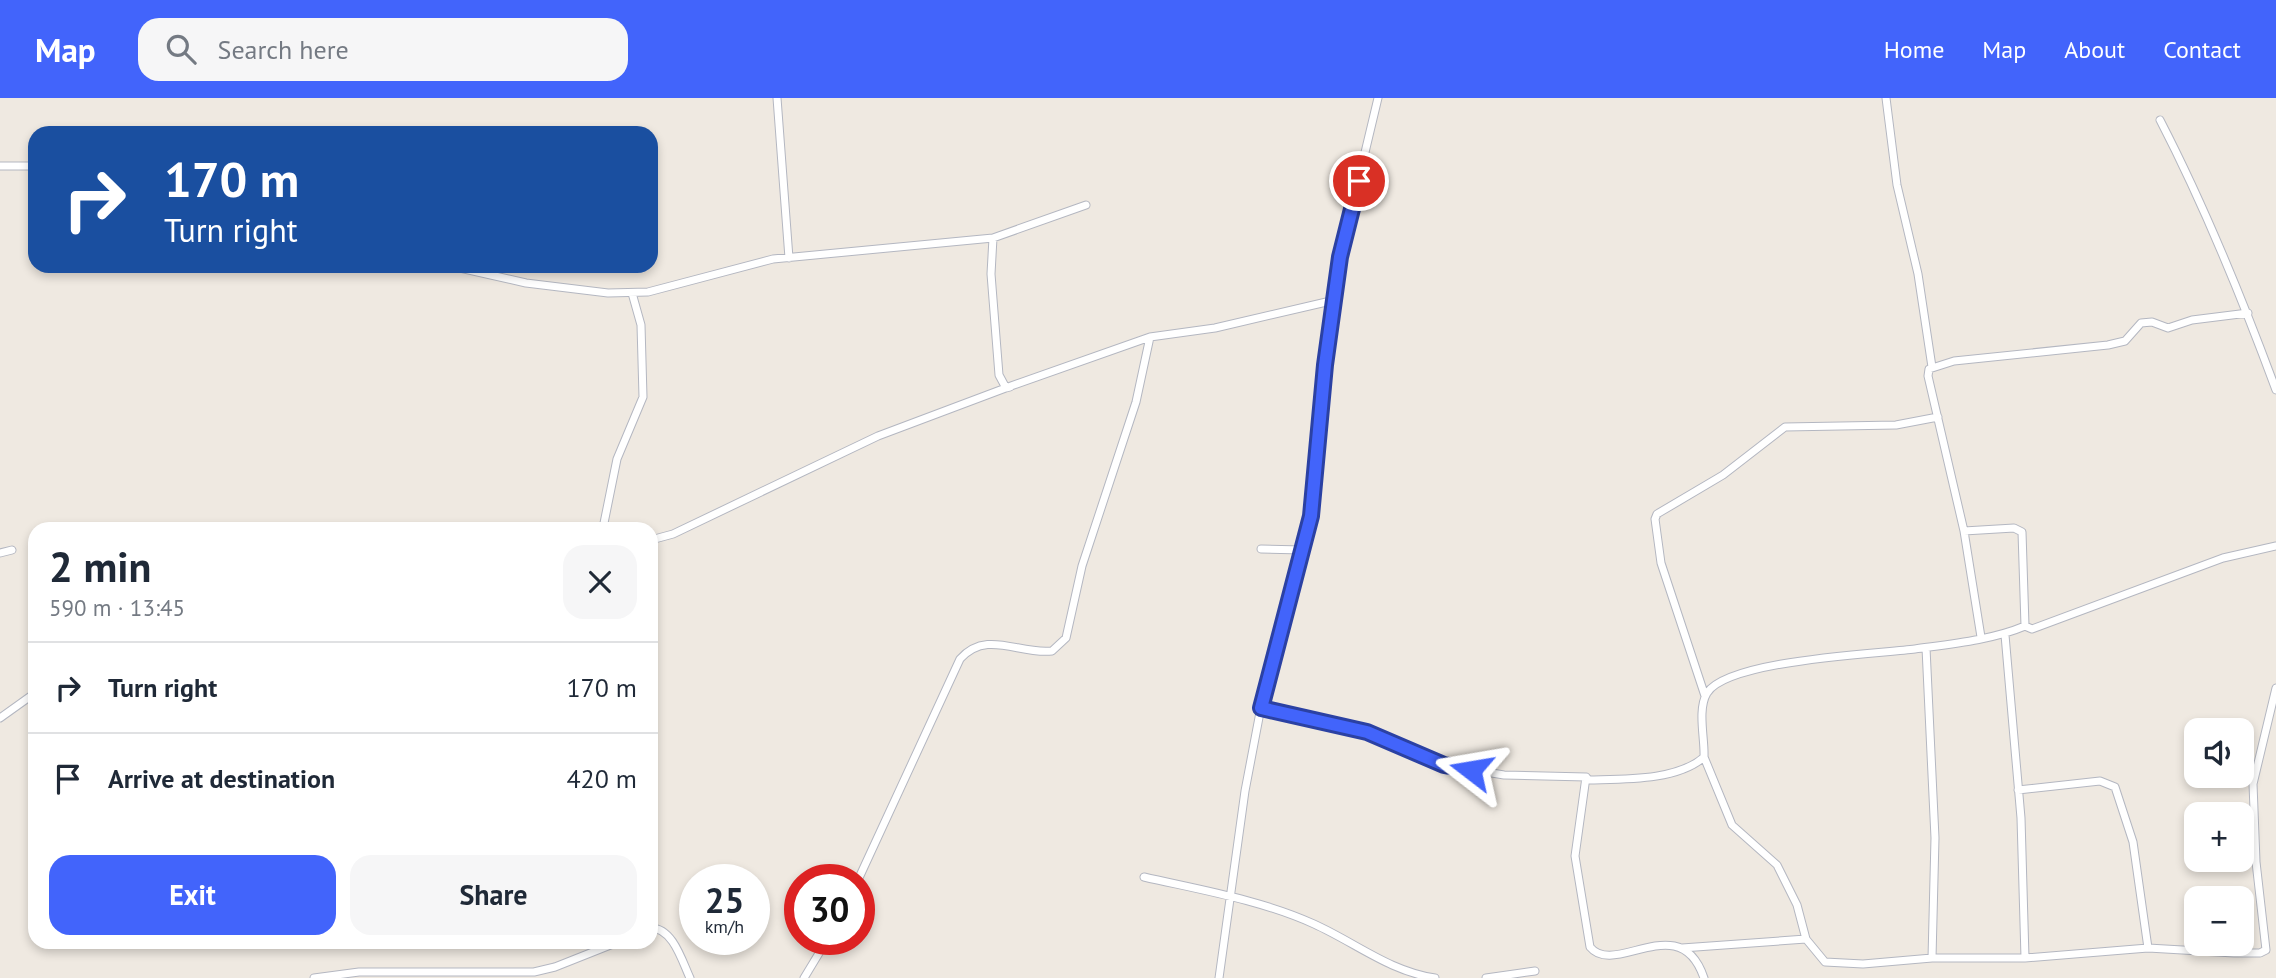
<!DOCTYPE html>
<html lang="en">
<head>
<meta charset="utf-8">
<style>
	body { margin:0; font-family:"PT Sans",sans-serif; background:#f6f6f7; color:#1f2937; height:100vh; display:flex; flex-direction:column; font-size:26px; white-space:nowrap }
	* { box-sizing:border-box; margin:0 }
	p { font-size:23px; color:#747a83 }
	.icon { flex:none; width:38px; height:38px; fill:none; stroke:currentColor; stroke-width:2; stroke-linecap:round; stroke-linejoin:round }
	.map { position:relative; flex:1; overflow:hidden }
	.panel { position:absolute; left:28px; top:424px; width:630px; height:427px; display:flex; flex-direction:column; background:#fff; border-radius:21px; box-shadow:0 4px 10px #0003 }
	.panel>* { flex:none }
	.top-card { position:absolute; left:28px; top:28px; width:630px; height:147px; border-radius:21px; box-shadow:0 4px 10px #0003; background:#1a4fa0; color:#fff; overflow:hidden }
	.tools { position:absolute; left:2184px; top:620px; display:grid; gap:14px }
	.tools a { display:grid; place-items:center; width:70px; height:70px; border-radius:14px; background:#fff; box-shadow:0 4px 10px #0003; font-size:35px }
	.speed { position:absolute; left:679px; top:766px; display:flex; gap:14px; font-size:35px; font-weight:700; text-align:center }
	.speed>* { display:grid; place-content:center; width:91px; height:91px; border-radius:50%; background:#fff; box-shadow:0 4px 10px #0003; line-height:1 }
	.speed small { font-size:18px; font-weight:400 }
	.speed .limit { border:10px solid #d22; background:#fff; color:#111 }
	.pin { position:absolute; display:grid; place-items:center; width:60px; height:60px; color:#fff; margin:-30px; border:4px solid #fff; border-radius:50%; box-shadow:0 2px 7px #0007 }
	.me { position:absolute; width:77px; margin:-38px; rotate:284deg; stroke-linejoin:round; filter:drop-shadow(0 0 5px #0008) }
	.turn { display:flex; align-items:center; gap:24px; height:147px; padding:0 21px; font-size:32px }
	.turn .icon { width:91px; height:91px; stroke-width:2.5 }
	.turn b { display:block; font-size:49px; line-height:60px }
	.round { display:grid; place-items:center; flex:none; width:74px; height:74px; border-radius:21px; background:#f6f6f7 }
	.headline { display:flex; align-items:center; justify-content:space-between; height:119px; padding:0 21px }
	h1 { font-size:42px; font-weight:700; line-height:52px }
	.primary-button { display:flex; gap:14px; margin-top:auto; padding:14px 21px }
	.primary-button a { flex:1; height:80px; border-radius:21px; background:#4264fb; color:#fff; font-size:28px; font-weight:700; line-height:80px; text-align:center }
	.primary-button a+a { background:#f6f6f7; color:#1f2937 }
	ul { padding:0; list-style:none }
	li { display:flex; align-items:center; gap:21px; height:91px; padding:0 21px; border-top:2px solid #e0e1e3 }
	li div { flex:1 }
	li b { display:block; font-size:26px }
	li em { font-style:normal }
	header { display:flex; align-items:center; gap:42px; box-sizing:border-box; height:98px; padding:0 35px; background:#4264fb; color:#fff }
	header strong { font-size:33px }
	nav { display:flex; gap:38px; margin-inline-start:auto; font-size:24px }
	.search { width:490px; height:63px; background:#f6f6f7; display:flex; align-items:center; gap:18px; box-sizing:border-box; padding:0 24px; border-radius:21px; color:#747a83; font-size:26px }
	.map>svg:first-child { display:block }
</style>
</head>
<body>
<header>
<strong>Map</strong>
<div class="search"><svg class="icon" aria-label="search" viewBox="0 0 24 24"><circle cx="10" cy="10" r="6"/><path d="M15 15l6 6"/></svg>Search here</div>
<nav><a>Home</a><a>Map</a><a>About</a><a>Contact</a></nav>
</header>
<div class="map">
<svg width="2276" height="880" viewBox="0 0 2276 880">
	<rect width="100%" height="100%" fill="#efe9e1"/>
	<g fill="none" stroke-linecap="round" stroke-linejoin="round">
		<g stroke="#b4b7c1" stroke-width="9">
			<path id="minor" d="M777 0 789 160
				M1886 0 1897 87 1918 176 1932 269
				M2160 22C2205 109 2242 200 2276 292
				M0 68H35
				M993 140 1086 107
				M451 168 526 185 608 195 648 194 773 161 993 140 991 176 999 277 1006 290 1010 289
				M603 430 617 361 643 299 641 227 632 195
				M1964 433 2014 430 2022 434 2025 528
				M651 442 673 436 878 338 1011 288 1150 239 1215 230 1335 202
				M1261 451 1303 452
				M0 455 12 452
				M2005 537 2021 720 2025 860 2148 850 2234 855H2260L2266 852 2256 764 2253 686 2276 590
				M1981 539 1964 433 1928 278 1929 271 1954 263 2108 247 2125 243 2141 225 2152 224 2168 230 2192 222 2248 215
				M1926 550 1935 740 1932 860
				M1705 598 1661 465 1655 421 1657 416 1723 377 1785 329 1896 327 1938 319
				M1261 609 1367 634 1444 667 1504 677 1586 679 1589 682C1623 681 1677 683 1704 659 1705 641 1697 612 1707 595 1728 562 1875 556 1915 551 1951 546 1992 542 2025 528L2032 531 2223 460 2276 448
				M0 620 35 595
				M1704 659 1732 727 1777 767 1797 807 1806 841 1825 864 1863 866 1932 860H2025
				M1586 679 1575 758 1590 849C1615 880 1680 809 1704 880
				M2018 692 2100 683 2115 689 2133 744 2148 850
				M1144 779C1201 792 1261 802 1314 826 1356 845 1389 873 1435 880
				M858 782 960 561C987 531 1019 557 1052 553L1066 540 1082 468 1136 304 1150 239
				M651 830C673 830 682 863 690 880
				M1682 850 1806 841
				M314 880 359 874H534L555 869 618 844
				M804 880 827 842
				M1219 880 1245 693 1261 609 1311 418 1325 267 1340 159 1378 0
				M1486 880 1535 873"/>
		</g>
		<use href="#minor" stroke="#fff" stroke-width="7"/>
	</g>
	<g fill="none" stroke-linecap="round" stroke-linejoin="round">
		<g stroke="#2b41a3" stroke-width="18">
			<path id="route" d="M1359 83 1340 159 1325 267 1311 418 1261 610 1367 634 1444 667 1471 672"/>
		</g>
		<use href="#route" stroke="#4264fb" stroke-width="12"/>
	</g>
</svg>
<div class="tools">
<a><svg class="icon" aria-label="sound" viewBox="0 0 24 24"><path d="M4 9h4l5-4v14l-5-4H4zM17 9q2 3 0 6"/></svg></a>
<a>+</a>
<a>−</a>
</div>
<div class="speed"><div>25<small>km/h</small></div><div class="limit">30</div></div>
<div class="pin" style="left:1359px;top:83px;background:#d93025"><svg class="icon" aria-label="arrive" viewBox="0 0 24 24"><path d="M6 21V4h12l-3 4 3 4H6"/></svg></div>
<svg class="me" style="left:1471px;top:672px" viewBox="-20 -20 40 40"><path d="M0-17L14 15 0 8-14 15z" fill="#4264fb" stroke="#fff" stroke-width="4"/></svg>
<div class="top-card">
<div class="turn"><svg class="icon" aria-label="right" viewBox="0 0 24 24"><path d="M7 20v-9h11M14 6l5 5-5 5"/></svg><div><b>170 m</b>Turn right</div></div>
</div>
<section class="panel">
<div class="headline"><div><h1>2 min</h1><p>590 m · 13:45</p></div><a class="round"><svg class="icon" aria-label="close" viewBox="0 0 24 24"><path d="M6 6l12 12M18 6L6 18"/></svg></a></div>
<ul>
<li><svg class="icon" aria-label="right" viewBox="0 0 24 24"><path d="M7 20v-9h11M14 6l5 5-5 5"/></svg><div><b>Turn right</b></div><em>170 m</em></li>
<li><svg class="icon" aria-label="arrive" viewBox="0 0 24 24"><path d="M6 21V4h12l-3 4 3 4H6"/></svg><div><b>Arrive at destination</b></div><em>420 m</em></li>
</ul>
<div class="primary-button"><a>Exit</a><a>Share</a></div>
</section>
</div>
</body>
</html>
